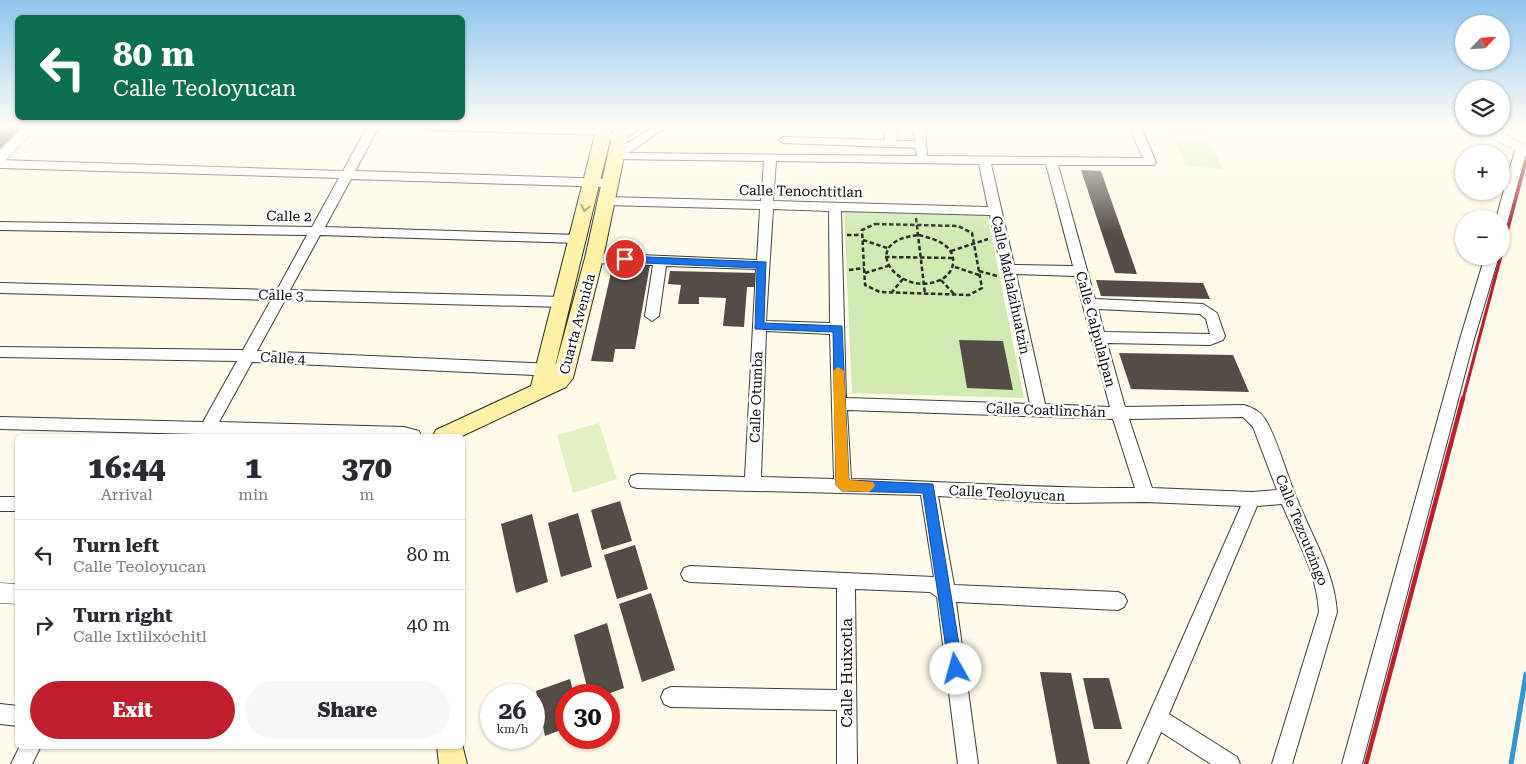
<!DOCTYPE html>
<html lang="en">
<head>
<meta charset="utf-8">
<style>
	body { margin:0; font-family:"Roboto Serif",serif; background:#f7f7f7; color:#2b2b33; height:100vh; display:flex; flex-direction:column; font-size:19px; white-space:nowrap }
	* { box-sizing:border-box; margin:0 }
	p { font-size:16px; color:#7c7c81 }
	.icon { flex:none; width:28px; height:28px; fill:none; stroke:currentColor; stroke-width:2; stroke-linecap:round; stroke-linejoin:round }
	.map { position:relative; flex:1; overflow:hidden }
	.drawer { position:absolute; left:15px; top:434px; width:450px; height:315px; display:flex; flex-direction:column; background:#fff; border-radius:8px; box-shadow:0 1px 4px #0004 }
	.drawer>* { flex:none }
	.hud { position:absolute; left:15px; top:15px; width:450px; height:105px; border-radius:8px; box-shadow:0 1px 4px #0004; background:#0b6e4f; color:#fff; overflow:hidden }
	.needle { width:32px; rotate:65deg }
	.tools { position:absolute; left:1455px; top:15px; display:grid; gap:10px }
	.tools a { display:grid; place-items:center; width:55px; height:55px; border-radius:50%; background:#fff; box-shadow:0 1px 4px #0004; font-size:25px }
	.speed { position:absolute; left:480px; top:684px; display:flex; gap:10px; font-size:25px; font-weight:700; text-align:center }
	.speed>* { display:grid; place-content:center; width:65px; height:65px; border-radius:50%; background:#fff; box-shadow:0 1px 4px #0004; line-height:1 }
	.speed small { font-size:12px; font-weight:400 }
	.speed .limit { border:8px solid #d22; background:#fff; color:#111 }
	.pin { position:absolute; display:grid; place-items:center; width:42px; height:42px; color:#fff; margin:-21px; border:2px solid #fff; border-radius:50%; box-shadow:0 1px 5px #0007 }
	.me { position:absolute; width:55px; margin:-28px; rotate:353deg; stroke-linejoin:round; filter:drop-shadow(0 0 4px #0008) }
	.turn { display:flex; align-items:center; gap:18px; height:105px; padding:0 15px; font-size:22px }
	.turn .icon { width:65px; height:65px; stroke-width:2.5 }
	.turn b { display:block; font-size:35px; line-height:42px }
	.eta { display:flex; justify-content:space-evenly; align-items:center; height:85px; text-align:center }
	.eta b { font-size:30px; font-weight:800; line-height:35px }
	.action { display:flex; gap:10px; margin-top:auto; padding:10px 15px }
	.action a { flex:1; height:58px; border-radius:30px; background:#bf1f2c; color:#fff; font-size:20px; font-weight:800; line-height:58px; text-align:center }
	.action a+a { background:#f7f7f7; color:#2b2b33 }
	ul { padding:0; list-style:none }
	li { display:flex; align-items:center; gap:15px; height:70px; padding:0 15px; border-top:1px solid #e1e1e2 }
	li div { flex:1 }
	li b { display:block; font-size:19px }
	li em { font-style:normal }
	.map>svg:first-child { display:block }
</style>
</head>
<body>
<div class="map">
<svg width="1526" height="764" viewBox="0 0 1526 764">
	<rect width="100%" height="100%" fill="#fffae9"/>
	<path fill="#d1eab2" d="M844 211 987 214 1024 398 852 393Z"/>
	<path fill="#e3f1c4" d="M1167 127H1201L1223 169 1186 166Z
		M599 423 617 479 573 493 557 435Z"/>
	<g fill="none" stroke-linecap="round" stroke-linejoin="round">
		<path stroke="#3097d2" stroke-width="5" d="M1511 764 1526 674"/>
	</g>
	<path fill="#544c47" d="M0 127H22L0 149Z
		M1081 170 1101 171 1137 274 1115 273Z
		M613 264 650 265 635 349H615L613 362 591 361Z
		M670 271 756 273 755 287H747L744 327 723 326 726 298 699 297V304H678L681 285 668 284Z
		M1096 280 1203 283 1210 299 1101 296Z
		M959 340 1003 341 1013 390 967 388Z
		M1119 353 1233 355 1249 392 1131 389Z
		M620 501 632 541 602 550 591 510Z
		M578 513 592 567 561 577 548 523Z
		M532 514 548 582 516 593 501 524Z
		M635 545 648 589 617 599 604 555Z
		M651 593 675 670 642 682 619 604Z
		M607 623 624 688 605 695H589L574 635Z
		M1040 672 1071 673 1090 764H1057Z
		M1083 678H1109L1122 729H1094Z
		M570 679 574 695H566V728L545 736 536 691Z"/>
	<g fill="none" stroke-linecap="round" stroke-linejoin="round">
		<g stroke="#3e3e3e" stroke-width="2">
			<path id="minor" d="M367 127H379L355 171 610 179 616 183 610 187 351 179 325 227 578 235 584 239 578 243 320 235 290 290 563 297 570 302 563 307 285 300 257 351 554 364 559 366 561 370 559 374 554 376 252 362 219 422 404 427 419 431 421 436H197V434L0 429V417L203 422 237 361 0 357V347L243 350 271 300 0 293V283L277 290 307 235 0 230V222L312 227 339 178 0 168V160L343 171Z
				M424 127 604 129 608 130V134C620 132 628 126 641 127 633 136 619 142 607 139V135L430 130Z
				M653 127H666L629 153 917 156 916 148 784 143 778 140 784 137 885 140V127H897V141H915L913 127H925L927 156 1143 158 1129 127H1141L1156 162 1154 165H1058L1095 299 1203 304 1217 313 1225 336 1223 340 1210 345 1107 343 1125 407 1244 405C1253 408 1260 411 1265 419 1277 438 1286 473 1295 494 1310 534 1334 569 1337 612L1292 764H1272L1319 612C1317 573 1297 540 1282 504L1257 506 1169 714 1237 757 1240 764H1211L1161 732 1147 764H1127L1241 506 1146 502 1060 503 938 496 954 585 1118 592 1124 595 1127 601 1124 607 1118 610 956 602 978 764H958L937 597 930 592 855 589 857 764H837V710L671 707 664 704 661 697 664 690 671 687 837 690V588L690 582 684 580 681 574 684 568 690 566 934 577 921 495 637 488 631 486 629 481 631 476 637 474 745 477 756 269 666 266 659 316 652 321 645 316 653 265 594 263 587 258 594 253 757 260 760 209 606 205 600 201 606 197 761 201 764 161 612 159V153ZM776 161 979 164 988 207 773 201ZM991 164H1046L1073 266 1014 265ZM773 209 829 211 830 323 766 321ZM841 211 990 215 1030 404 846 398ZM1016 274 1075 276 1110 407 1045 404ZM1098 309 1200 314 1206 319 1210 334 1104 332ZM766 331 830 334 834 479 761 477ZM847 410 1113 419 1135 488C1040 489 946 481 851 479ZM1243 417 1253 427 1277 490 1252 492 1152 488 1129 419Z
				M1521 146 1525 148 1526 153 1507 224 1501 228V219H1496L1515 150Z
				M1485 256H1499L1474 339 1362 764H1342L1460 339Z
				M0 497H18V511H0Z
				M0 704 18 706V726L0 724Z
				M20 746H41L32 764H11Z"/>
		</g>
		<g stroke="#3e3e3e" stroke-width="1">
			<path id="tertiary" d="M24 127H38L5 161 0 162V150Z
				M1485 127H1497L1501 132 1526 146V156L1491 138Z
				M0 583 18 584V604L0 603Z"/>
		</g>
		<g stroke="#2d2d2d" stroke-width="2">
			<path id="secondary" d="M597 127H613L553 375 585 258 614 127H630L603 258 573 378 566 387 462 436H433L436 430 531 386Z
				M462 744 467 764H439L437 746H462Z"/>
		</g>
		<path stroke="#2d2d2d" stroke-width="2.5" stroke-dasharray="4.5 2.5" stroke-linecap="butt" d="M916 218 925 294
			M875 224 958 226 972 233 982 288 969 295 880 292 865 285 862 230Z
			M847 235H863
			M919 235C934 239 955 244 953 264 952 270 948 276 942 279 901 301 853 241 919 235Z
			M863 240 887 248
			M951 251 988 239
			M885 257 954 258
			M955 267 979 275
			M849 270 864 268
			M979 271 997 276
			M865 273 888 266
			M941 280 954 294
			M891 293 903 279"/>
		<use href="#minor" fill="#fff" fill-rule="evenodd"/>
		<use href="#tertiary" fill="#fff" fill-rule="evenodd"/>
		<use href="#secondary" fill="#fff2a4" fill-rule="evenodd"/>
		<path stroke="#bf1f2c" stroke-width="3" d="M1501 255 1526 161
			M1463 399 1501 256"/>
		<path stroke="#bf1f2c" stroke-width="4.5" d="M1366 764 1463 398"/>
	</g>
	<defs><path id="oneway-chevron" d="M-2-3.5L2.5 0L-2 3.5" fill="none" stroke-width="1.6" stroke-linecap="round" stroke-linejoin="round" transform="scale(1.25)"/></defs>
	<use stroke="#9d9667" href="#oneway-chevron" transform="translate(585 208) rotate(102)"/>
	<linearGradient id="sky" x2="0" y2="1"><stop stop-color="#90c5ee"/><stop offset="0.54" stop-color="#fffdf5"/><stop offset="1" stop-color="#fffdf5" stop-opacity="0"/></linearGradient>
	<rect width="1526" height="234" fill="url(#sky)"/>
	<path fill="#1a73e8" stroke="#114b97" d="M625 256 766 262 764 323 842 326 849 480 933 484 963 669 961 674 956 676 951 674 949 669 923 493 842 491 836 485 833 332 755 329 757 268 621 262 620 259Z"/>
	<path fill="#f59e0b" d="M838 367 844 371 849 480 873 482 875 486 869 492 842 491 836 485 833 371Z"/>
	<g text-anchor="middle" stroke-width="5" stroke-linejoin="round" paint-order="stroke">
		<g font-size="14" fill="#0b0b0b" stroke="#fff">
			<text transform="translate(801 191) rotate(1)" y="5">Calle Tenochtitlan</text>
			<text transform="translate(289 216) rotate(1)" y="5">Calle 2</text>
			<text transform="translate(1011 285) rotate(78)" y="5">Calle Matlalzihuatzin</text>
			<text transform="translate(281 295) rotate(1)" y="5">Calle 3</text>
			<text transform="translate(577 324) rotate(-75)" y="5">Cuarta Avenida</text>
			<text transform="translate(1096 329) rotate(75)" y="5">Calle Calpulalpan</text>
			<text transform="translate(283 358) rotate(3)" y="5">Calle 4</text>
			<text transform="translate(756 397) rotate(-88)" y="5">Calle Otumba</text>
			<text transform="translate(1046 410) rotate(2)" y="5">Calle Coatlinchán</text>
			<text transform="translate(1007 493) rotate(3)" y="5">Calle Teoloyucan</text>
			<text transform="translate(1302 530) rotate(68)" y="5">Calle Tezcutzingo</text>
		</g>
		<g font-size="16" fill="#0b0b0b" stroke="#fff">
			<text transform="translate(846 673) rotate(-90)" y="6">Calle Huixotla</text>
		</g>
	</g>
</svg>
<div class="tools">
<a><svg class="needle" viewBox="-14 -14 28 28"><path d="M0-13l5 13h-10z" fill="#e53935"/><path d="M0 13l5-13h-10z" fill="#7c7c81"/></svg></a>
<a><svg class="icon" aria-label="layers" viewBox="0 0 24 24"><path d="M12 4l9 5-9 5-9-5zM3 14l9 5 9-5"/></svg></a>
<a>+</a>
<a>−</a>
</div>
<div class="speed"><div>26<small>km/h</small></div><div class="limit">30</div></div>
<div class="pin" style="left:625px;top:259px;background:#d93025"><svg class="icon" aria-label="arrive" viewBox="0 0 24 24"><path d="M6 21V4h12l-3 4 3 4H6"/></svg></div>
<svg class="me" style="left:956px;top:669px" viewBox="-20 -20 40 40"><circle r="19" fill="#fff"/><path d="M0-13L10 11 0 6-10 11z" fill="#1a73e8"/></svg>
<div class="hud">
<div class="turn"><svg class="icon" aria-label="left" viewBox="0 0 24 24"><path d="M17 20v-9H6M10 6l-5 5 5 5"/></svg><div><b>80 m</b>Calle Teoloyucan</div></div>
</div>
<section class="drawer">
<div class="eta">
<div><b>16:44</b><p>Arrival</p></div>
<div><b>1</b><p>min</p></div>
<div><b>370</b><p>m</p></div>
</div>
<ul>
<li><svg class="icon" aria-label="left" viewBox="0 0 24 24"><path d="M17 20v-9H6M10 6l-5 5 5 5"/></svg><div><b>Turn left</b><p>Calle Teoloyucan</p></div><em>80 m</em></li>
<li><svg class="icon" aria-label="right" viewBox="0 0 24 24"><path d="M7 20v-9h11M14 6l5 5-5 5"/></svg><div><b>Turn right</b><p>Calle Ixtlilxóchitl</p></div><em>40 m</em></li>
</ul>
<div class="action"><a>Exit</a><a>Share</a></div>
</section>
</div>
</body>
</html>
